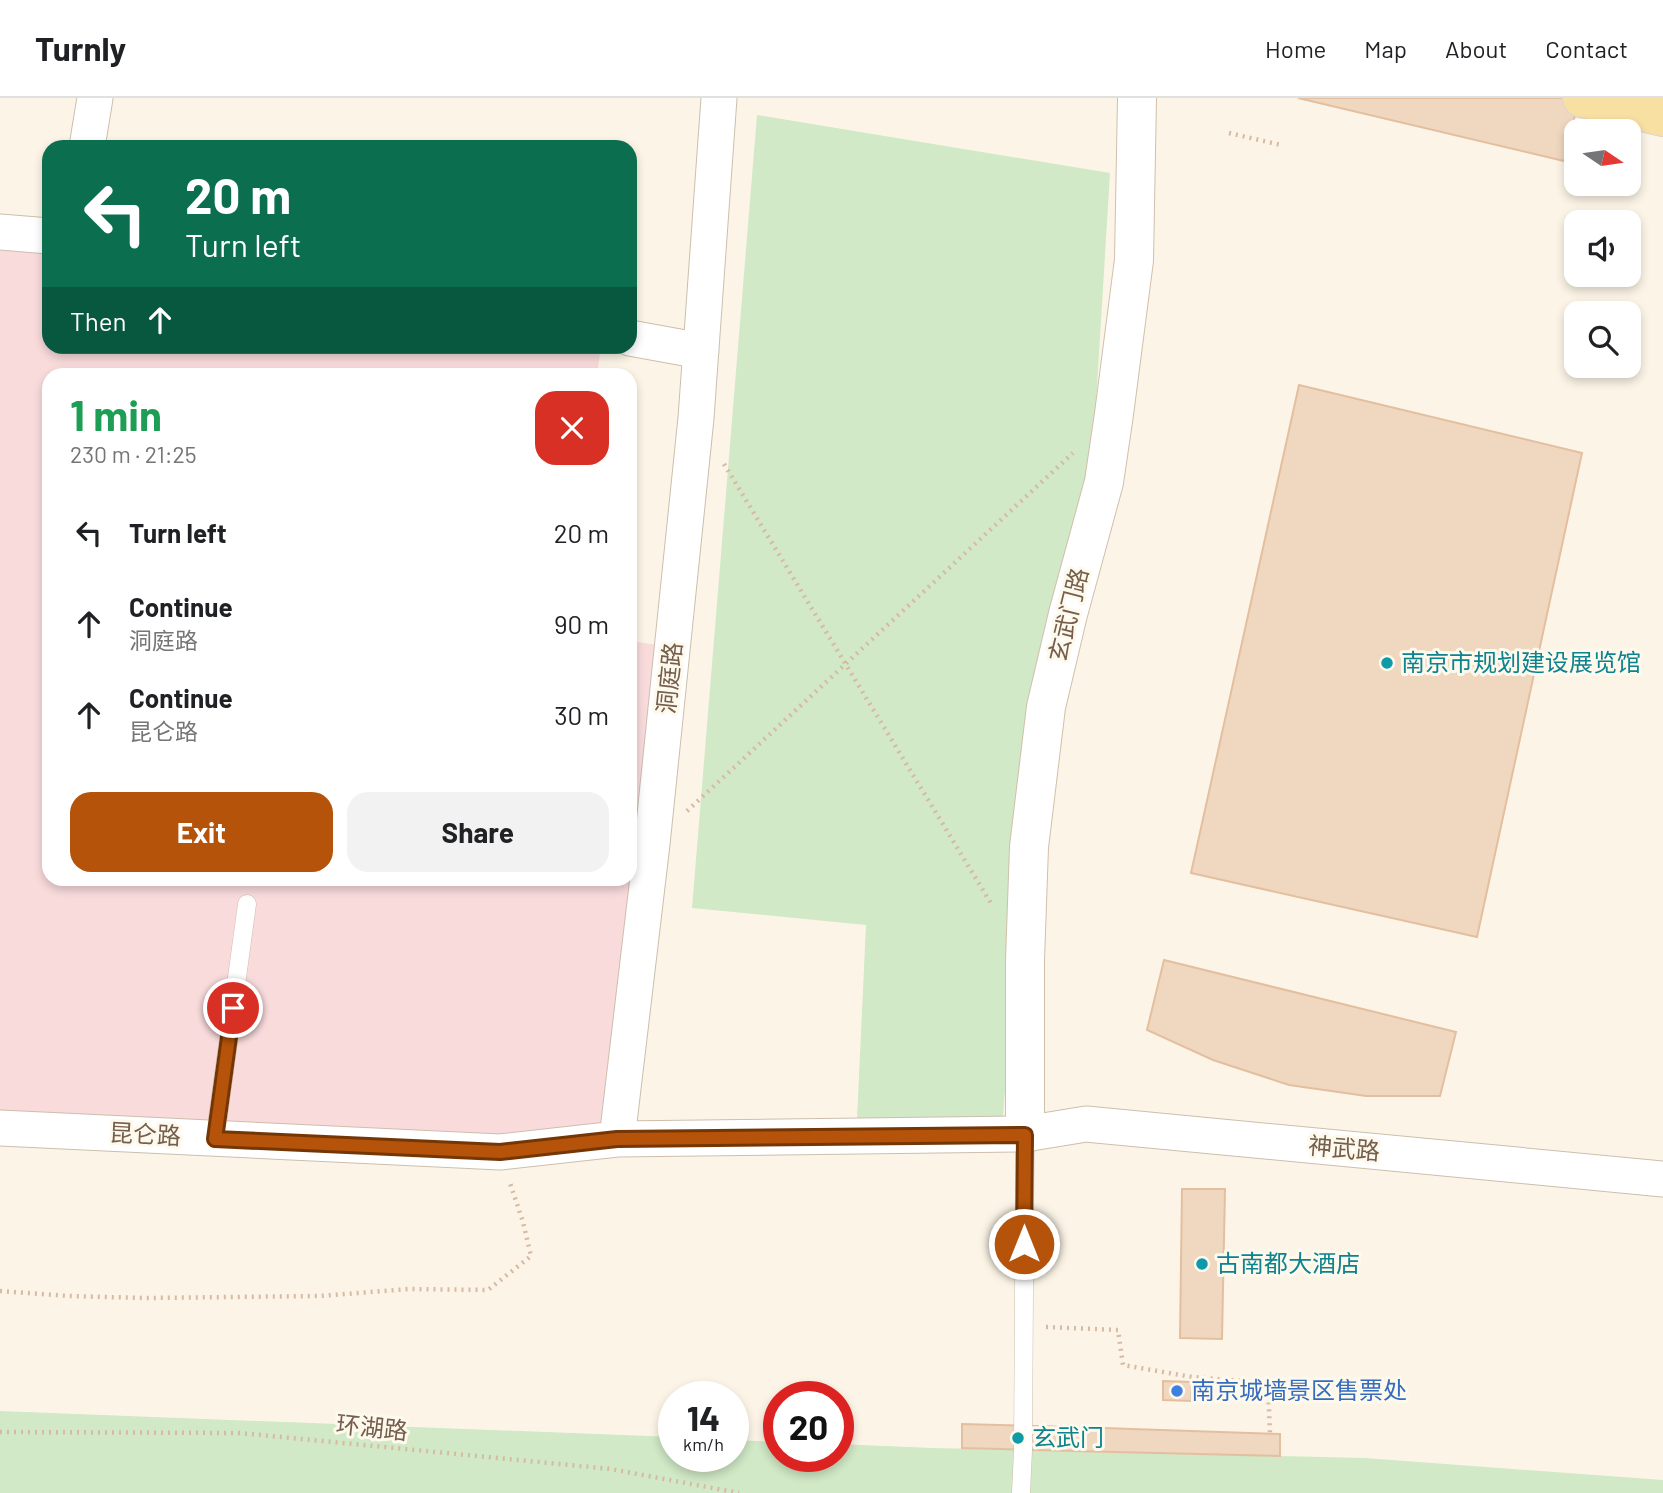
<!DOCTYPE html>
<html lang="en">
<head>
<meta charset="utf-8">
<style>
	body { margin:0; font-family:Barlow,"Noto Sans SC",sans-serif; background:#f2f2f2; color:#202124; height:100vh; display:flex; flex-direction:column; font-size:26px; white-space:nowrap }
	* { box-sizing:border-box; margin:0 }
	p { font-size:23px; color:#757577 }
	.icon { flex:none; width:38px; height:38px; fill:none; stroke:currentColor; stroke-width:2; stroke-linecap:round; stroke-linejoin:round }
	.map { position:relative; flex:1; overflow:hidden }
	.sheet { position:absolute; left:42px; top:270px; width:595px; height:518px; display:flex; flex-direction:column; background:#fff; border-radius:21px; box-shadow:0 4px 10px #0003 }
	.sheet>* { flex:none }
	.banner { position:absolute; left:42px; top:42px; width:595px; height:214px; border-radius:21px; box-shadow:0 4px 10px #0003; background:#0b6e4f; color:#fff; overflow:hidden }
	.needle { width:46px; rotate:103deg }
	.controls { position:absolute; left:1564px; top:21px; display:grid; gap:14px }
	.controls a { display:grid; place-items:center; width:77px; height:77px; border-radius:14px; background:#fff; box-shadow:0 4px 10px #0003; font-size:35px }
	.speed { position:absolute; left:658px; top:1283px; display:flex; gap:14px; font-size:35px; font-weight:700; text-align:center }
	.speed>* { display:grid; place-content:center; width:91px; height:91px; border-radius:50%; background:#fff; box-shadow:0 4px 10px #0003; line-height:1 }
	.speed small { font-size:18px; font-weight:400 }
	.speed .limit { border:10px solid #d22; background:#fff; color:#111 }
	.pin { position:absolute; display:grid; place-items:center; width:60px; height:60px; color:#fff; margin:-30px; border:4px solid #fff; border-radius:50%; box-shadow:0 2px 7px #0007 }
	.me { position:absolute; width:77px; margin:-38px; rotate:0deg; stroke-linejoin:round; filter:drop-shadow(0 0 5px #0008) }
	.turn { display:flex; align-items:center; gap:24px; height:147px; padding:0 28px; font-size:32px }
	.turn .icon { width:91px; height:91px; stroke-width:2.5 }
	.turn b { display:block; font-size:49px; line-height:60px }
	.then { display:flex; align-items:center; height:66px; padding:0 28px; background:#0003; gap:14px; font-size:26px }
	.round { display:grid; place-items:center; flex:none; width:74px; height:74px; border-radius:21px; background:#f2f2f2 }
	.overview { display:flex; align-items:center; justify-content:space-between; height:119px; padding:0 28px }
	h1 { font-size:42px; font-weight:700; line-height:52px; color:#1e9e55 }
	.primary-button { display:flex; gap:14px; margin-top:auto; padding:14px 28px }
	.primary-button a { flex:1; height:80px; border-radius:21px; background:#b45309; color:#fff; font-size:28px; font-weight:700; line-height:80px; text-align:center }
	.primary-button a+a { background:#f2f2f2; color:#202124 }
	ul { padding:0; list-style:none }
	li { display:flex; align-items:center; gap:21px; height:91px; padding:0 28px }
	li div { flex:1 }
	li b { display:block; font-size:26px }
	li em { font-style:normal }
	header { display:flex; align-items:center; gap:42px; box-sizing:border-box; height:98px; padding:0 35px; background:#fff; border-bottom:2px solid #e0e0e0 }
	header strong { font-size:33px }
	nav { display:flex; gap:38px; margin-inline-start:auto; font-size:24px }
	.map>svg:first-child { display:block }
</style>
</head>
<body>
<header>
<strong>Turnly</strong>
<nav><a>Home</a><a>Map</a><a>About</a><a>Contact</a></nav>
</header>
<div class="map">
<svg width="1663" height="1395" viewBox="0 0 1663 1395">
	<rect width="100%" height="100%" fill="#fcf5e7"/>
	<path fill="#f9dbdc" d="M0 134 49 138V248L601 249 597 276H49V780H630V543L673 549 617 1041 0 1030Z"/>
	<path fill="#d1e9c6" d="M757 17 1110 75 1093 354 1032 611 1003 1020 857 1021 866 827 692 810Z
		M0 1313 674 1339V1358H733V1342L779 1344V1358H838V1346L933 1350 1365 1360 1663 1382V1395H0Z"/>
	<path fill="#f0d7bf" stroke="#e3bfa0" stroke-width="2" d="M1298 0H1579L1564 63Z
		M1299 287 1582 355 1477 839 1191 775Z
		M1164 862 1456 934 1440 998H1366L1289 987 1213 962 1147 932Z
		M1182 1091H1225L1222 1241 1180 1240Z
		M1163 1283 1192 1284 1191 1303 1163 1302Z
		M962 1326 1074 1329V1353L962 1350Z
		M1074 1329 1280 1336V1358L1074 1353Z"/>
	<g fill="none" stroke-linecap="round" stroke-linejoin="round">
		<g stroke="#cdbead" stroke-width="19">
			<path id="lane" d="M215 1041 247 806
				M1021 1395 1023 1352 1025 1036"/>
		</g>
		<g stroke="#cdbead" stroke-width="37">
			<path id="street" d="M87 49 95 0
				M0 134 49 138
				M630 240 701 253
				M0 1030 500 1054 617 1041 652 746 696 320 719 0
				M617 1041 1025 1036 1086 1026 1663 1081"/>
		</g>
		<g stroke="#d0bfab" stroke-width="40">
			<path id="secondary" d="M1025 1036V862L1029 749 1046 609 1068 516 1104 384 1114 316 1134 162 1137 0"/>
		</g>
		<g stroke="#dbd5d0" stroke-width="40">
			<path id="primary" d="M1582 0 1663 19"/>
		</g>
		<path stroke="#d6baa2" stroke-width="4.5" stroke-dasharray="2 5" stroke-linecap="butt" d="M1229 35 1281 47
			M724 366 992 807
			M687 713 1073 355
			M0 1193 68 1198 145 1200 320 1198 409 1191 488 1192 531 1158 523 1124 510 1085
			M1046 1229 1118 1232 1123 1267 1192 1279 1268 1285 1270 1336
			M0 1334 240 1335 611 1371 739 1395"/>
		<use href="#lane" stroke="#fff" stroke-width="18"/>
		<use href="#street" stroke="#fff" stroke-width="35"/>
		<use href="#secondary" stroke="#fff" stroke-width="38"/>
		<use href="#primary" stroke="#f8dfa2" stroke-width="38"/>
	</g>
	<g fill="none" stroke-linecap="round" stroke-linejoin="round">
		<g stroke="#753606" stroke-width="18">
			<path id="route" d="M233 910 215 1041 500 1054 617 1041 1025 1037 1024 1146"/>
		</g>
		<use href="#route" stroke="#b45309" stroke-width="12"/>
	</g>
	<g fill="#0f9aa8" stroke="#fef9ed" stroke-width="2.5">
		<circle cx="1387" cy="565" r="7"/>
		<circle cx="1202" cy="1166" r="7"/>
		<circle cx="1018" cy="1340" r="7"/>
	</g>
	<circle fill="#3f7fe0" stroke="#fef9ed" stroke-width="2.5" cx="1177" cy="1293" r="7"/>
	<g text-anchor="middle" stroke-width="6" stroke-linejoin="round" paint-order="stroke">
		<g font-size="24" fill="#755e4c" stroke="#fef9ed">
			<text transform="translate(1069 517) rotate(-76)" y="8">玄武门路</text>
			<text transform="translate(670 580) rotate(-84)" y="8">洞庭路</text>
			<text transform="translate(145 1037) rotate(3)" y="8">昆仑路</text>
			<text transform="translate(1344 1051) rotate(5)" y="8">神武路</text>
			<text transform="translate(372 1330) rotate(6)" y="8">环湖路</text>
		</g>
		<g font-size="24" fill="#0d838f" stroke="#fef9ed" text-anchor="start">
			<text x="1401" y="573">南京市规划建设展览馆</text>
			<text x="1216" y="1174">古南都大酒店</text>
			<text x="1032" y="1348">玄武门</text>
		</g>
		<g font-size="24" fill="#366cbe" stroke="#fef9ed" text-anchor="start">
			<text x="1191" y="1301">南京城墙景区售票处</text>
		</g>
	</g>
</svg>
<div class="controls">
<a><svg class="needle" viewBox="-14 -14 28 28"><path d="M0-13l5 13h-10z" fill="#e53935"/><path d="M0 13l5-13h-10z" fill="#757577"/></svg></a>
<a><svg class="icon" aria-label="sound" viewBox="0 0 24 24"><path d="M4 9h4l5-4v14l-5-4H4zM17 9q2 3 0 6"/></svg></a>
<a><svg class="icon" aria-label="search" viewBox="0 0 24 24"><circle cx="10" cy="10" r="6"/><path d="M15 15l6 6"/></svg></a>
</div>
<div class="speed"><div>14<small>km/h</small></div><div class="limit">20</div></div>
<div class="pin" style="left:233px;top:910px;background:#d93025"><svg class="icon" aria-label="arrive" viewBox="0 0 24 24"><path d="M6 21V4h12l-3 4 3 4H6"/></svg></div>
<svg class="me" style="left:1024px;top:1146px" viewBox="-20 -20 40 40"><circle r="17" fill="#b45309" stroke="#fff" stroke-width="3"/><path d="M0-11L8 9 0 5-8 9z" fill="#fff"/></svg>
<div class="banner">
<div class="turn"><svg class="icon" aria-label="left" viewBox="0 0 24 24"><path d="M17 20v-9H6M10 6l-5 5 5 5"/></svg><div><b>20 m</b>Turn left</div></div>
<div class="then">Then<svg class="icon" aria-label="ahead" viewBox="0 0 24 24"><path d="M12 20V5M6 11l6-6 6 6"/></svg></div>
</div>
<section class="sheet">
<div class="overview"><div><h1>1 min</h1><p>230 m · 21:25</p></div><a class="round" style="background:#d93025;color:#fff"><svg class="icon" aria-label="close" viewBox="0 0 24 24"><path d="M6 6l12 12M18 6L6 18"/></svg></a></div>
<ul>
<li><svg class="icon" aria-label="left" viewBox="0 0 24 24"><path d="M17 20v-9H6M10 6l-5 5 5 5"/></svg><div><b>Turn left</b></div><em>20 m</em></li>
<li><svg class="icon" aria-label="ahead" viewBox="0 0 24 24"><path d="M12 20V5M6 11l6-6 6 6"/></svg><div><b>Continue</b><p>洞庭路</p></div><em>90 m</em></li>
<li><svg class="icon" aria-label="ahead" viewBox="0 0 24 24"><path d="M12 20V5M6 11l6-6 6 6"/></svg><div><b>Continue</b><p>昆仑路</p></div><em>30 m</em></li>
</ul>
<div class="primary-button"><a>Exit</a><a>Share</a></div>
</section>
</div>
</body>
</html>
